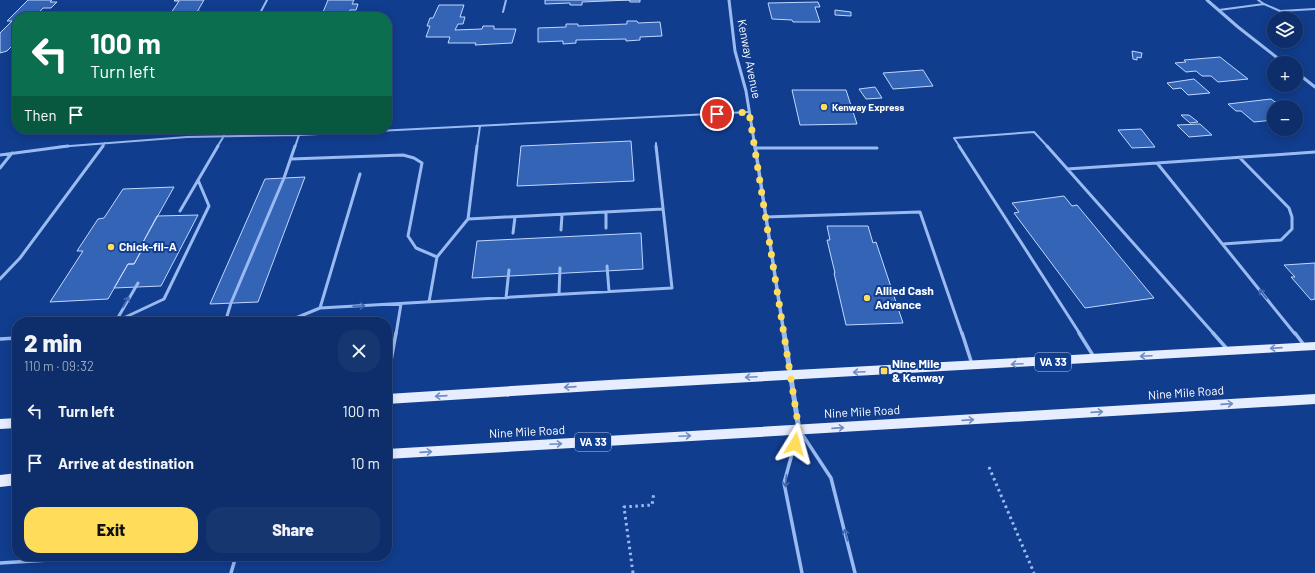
<!DOCTYPE html>
<html lang="en">
<head>
<meta charset="utf-8">
<style>
	body { margin:0; font-family:Barlow,sans-serif; background:#163670; color:#f1f3f6; height:100vh; display:flex; flex-direction:column; font-size:15px; white-space:nowrap }
	* { box-sizing:border-box; margin:0 }
	p { font-size:13px; color:#9aa8c1 }
	.icon { flex:none; width:22px; height:22px; fill:none; stroke:currentColor; stroke-width:2; stroke-linecap:round; stroke-linejoin:round }
	.map { position:relative; flex:1; overflow:hidden }
	.side { position:absolute; left:12px; top:317px; width:380px; height:244px; display:flex; flex-direction:column; background:#0d2e6a; border-radius:16px; box-shadow:0 2px 10px #0003,0 0 0 1px #2d4a7e }
	.side>* { flex:none }
	.hud { position:absolute; left:12px; top:12px; width:380px; height:122px; border-radius:16px; box-shadow:0 2px 10px #0003,0 0 0 1px #2d4a7e; background:#0b6e4f; color:#fff; overflow:hidden }
	.tools { position:absolute; left:1267px; top:12px; display:grid; gap:8px }
	.tools a { display:grid; place-items:center; width:36px; height:36px; border-radius:50%; background:#0d2e6a; box-shadow:0 2px 10px #0003,0 0 0 1px #2d4a7e; font-size:20px }
	.pin { position:absolute; display:grid; place-items:center; width:34px; height:34px; color:#fff; margin:-17px; border:2px solid #fff; border-radius:50%; box-shadow:0 1px 4px #0007 }
	.me { position:absolute; width:44px; margin:-22px; rotate:8deg; stroke-linejoin:round; filter:drop-shadow(0 0 3px #0008) }
	.turn { display:flex; align-items:center; gap:14px; height:84px; padding:0 12px; font-size:18px }
	.turn .icon { width:52px; height:52px; stroke-width:2.5 }
	.turn b { display:block; font-size:28px; line-height:34px }
	.then { display:flex; align-items:center; height:38px; padding:0 12px; background:#0003; gap:8px; font-size:15px }
	.round { display:grid; place-items:center; flex:none; width:42px; height:42px; border-radius:16px; background:#163670 }
	.head { display:flex; align-items:center; justify-content:space-between; height:68px; padding:0 12px }
	h1 { font-size:24px; font-weight:800; line-height:30px }
	.action { display:flex; gap:8px; margin-top:auto; padding:8px 12px }
	.action a { flex:1; height:46px; border-radius:16px; background:#ffdd5b; color:#111; font-size:16px; font-weight:800; line-height:46px; text-align:center }
	.action a+a { background:#163670; color:#f1f3f6 }
	ul { padding:0; list-style:none }
	li { display:flex; align-items:center; gap:12px; height:52px; padding:0 12px }
	li div { flex:1 }
	li b { display:block; font-size:15px }
	li em { font-style:normal }
	.map>svg:first-child { display:block }
</style>
</head>
<body>
<div class="map">
<svg width="1315" height="573" viewBox="0 0 1315 573">
	<rect width="100%" height="100%" fill="#113d8e"/>
	<path fill="#3464b6" stroke="#c1d7fd" d="M28 0H52L50 2H57L51 8H43L35 17H17V41L7 51 0 53V33L12 21H7Z
		M175 0H204L197 12 200 11 197 17H166L168 14 171 13 179 1H174Z
		M328 0H354L352 4H358L356 10H350L347 17H321Z
		M545 0H640V2H630L629 0 582 2V5H570V3L545 4Z
		M818 2 820 7H815L820 22H793L792 20 772 19 768 3Z
		M439 5H464L460 17H465L463 24H458L455 30 482 29 483 26H494V29H516L512 43 475 45 476 43H448L450 37H426L430 26H427L430 18H433Z
		M835 10 851 12V16L835 15Z
		M627 21H637L638 23 660 22 662 36 640 37V40L626 41V39L576 40V43L563 44V41L538 42V28L566 27V24H578V26L627 24Z
		M1132 51 1142 53 1141 58 1137 57V60L1133 59Z
		M1220 57 1248 79 1218 82 1211 76H1202L1196 71 1186 72 1175 63 1186 62 1184 60Z
		M923 70 933 86 893 89 883 73Z
		M1194 79 1210 93 1188 95 1181 88 1173 89 1167 83Z
		M875 87 882 98 866 99 859 89Z
		M792 90H846L857 124 800 125Z
		M1271 99 1278 104H1281L1285 107H1274V120L1254 122 1241 111H1236L1228 104Z
		M1181 115H1189L1198 122 1190 123Z
		M1200 124 1212 135 1189 137 1177 125Z
		M1141 129 1155 147 1132 148 1118 130Z
		M631 141 634 181 517 186 521 146Z
		M305 177 258 302 210 304 265 179Z
		M174 187 142 244H145L134 264H128L108 299 50 302 83 251H77L98 219 104 218 123 189Z
		M1064 196 1072 206 1077 205 1154 298 1085 308 1014 213 1019 212 1012 203Z
		M198 215 161 286 114 288 128 264H134L145 244H142L157 216Z
		M827 226H868L873 243 876 242 903 323 846 325 834 273H835L827 240H830Z
		M641 233 643 269 472 278 477 241Z
		M1315 263V299L1311 300 1291 277H1295L1284 265Z"/>
	<g fill="none" stroke-linecap="round" stroke-linejoin="round">
		<path stroke="#9abbf2" stroke-width="3" stroke-dasharray="2.5 3.5" stroke-linecap="butt" d="M989 467 1034 573
			M633 573 624 507 652 505 654 492"/>
		<path stroke="#9abbf2" stroke-width="2" d="M1264 4 1280 11 1315 9
			M1219 10 1264 4 1258 0
			M503 12 506 0
			M258 17 267 0
			M656 143V147
			M57 147 187 137 299 135 749 112
			M102 147 105 143
			M217 147 224 136
			M295 147 299 135
			M477 147 480 126
			M960 147 954 138 1034 132 1048 147"/>
		<path stroke="#9abbf2" stroke-width="3" d="M959 146 1080 334
			M1047 146 1214 334
			M755 148H877
			M0 155 68 146
			M291 159 403 155 414 158 422 163 408 236 416 248 437 257
			M0 168 12 153
			M1067 169 1157 163
			M180 211 218 146
			M606 212V228
			M765 217 920 212 962 334
			M468 219 663 209
			M561 230 562 215
			M513 233 515 217
			M1223 244 1281 240 1292 229V217L1289 208 1240 158
			M607 266 609 291
			M0 279 20 258 103 146
			M559 294 560 268
			M506 298 509 270
			M429 302 437 257 468 219 477 146
			M320 308 360 174
			M116 321 138 283
			M115 322 164 299 209 206 198 180
			M232 322 227 316 231 303 284 178 295 146
			M286 322 320 308 672 288 656 146
			M396 334 401 304
			M1295 334 1157 163 1315 152"/>
		<path stroke="#9abbf2" stroke-width="3.5" d="M962 333 972 364
			M1079 333 1094 357
			M1213 333 1228 350
			M1295 333 1304 345
			M0 339 17 338
			M387 383 396 333
			M800 431 831 478 855 573
			M798 432 784 483 802 573
			M0 563 115 556
			M231 573 236 556"/>
		<path stroke="#9abbf2" stroke-width="3" d="M729 0 735 51 746 91 755 147
			M1207 0 1238 27 1284 63
			M1296 72 1315 87"/>
		<path stroke="#9abbf2" stroke-width="3.5" d="M755 146 784 334"/>
		<path stroke="#9abbf2" stroke-width="5" d="M784 333 799 430"/>
		<path fill="#e5edff" fill-rule="evenodd" d="M1315 342V350L609 390 387 404V394L609 380Z
			M1315 394V404L387 459V449Z
			M17 418V428L0 429V419Z
			M17 473V485L0 487V475Z"/>
	</g>
	<defs><path id="oneway-shaft" d="M-6 0H5M1.5-3L5.5 0L1.5 3" fill="none" stroke-width="1.6" stroke-linecap="round" stroke-linejoin="round"/></defs>
	<g stroke="#4169b1">
		<use href="#oneway-shaft" transform="translate(1263 294) rotate(-129)"/>
		<use href="#oneway-shaft" transform="translate(126 302) rotate(-60)"/>
		<use href="#oneway-shaft" transform="translate(359 306) rotate(-3)"/>
		<use href="#oneway-shaft" transform="translate(786 481) rotate(95)"/>
		<use href="#oneway-shaft" transform="translate(846 535) rotate(-104)"/>
	</g>
	<g stroke="#708cc1">
		<use href="#oneway-shaft" transform="translate(1276 348) rotate(176)"/>
		<use href="#oneway-shaft" transform="translate(1146 356) rotate(177)"/>
		<use href="#oneway-shaft" transform="translate(1017 364) rotate(177)"/>
		<use href="#oneway-shaft" transform="translate(859 372) rotate(177)"/>
		<use href="#oneway-shaft" transform="translate(751 377) rotate(177)"/>
		<use href="#oneway-shaft" transform="translate(570 387) rotate(176)"/>
		<use href="#oneway-shaft" transform="translate(441 396) rotate(176)"/>
		<use href="#oneway-shaft" transform="translate(1227 404) rotate(-4)"/>
		<use href="#oneway-shaft" transform="translate(1097 412) rotate(-4)"/>
		<use href="#oneway-shaft" transform="translate(968 420) rotate(-4)"/>
		<use href="#oneway-shaft" transform="translate(838 428) rotate(-4)"/>
		<use href="#oneway-shaft" transform="translate(685 436) rotate(-3)"/>
		<use href="#oneway-shaft" transform="translate(556 444) rotate(-3)"/>
		<use href="#oneway-shaft" transform="translate(426 452) rotate(-4)"/>
	</g>
	<g fill="none" stroke-linecap="round" stroke-linejoin="round">
		<path stroke="#ffdd5b" stroke-width="7" stroke-dasharray="0 12.6" d="M717 114 749 112 799 430 795 444"/>
	</g>
	<g fill="#ffdd5b" stroke="#113d8e" stroke-width="1.5">
		<circle cx="824" cy="107" r="4"/>
		<circle cx="111" cy="247" r="4"/>
		<circle cx="867" cy="298" r="4"/>
		<rect x="880" y="367" width="8" height="8" rx="2"/>
	</g>
	<g text-anchor="middle" stroke-width="4" stroke-linejoin="round" paint-order="stroke">
		<g font-size="10" font-weight="bold" fill="#fff" stroke="#113d8e" text-anchor="start">
			<text x="832" y="111">Kenway Express</text>
		</g>
		<g fill="#113d8e" stroke="#b8c5dd" stroke-width="1">
			<rect x="1035" y="353" width="36" height="18" rx="3"/>
			<rect x="575" y="433" width="36" height="18" rx="3"/>
		</g>
		<g font-size="11" font-weight="bold" fill="#fff">
			<text x="1053" y="366">VA 33</text>
			<text x="593" y="446">VA 33</text>
		</g>
		<g font-size="12" fill="#fff" stroke="#113d8e">
			<text transform="translate(749 59) rotate(79)" y="4">Kenway Avenue</text>
			<text transform="translate(1186 393) rotate(-4)" y="4">Nine Mile Road</text>
			<text transform="translate(862 412) rotate(-3)" y="4">Nine Mile Road</text>
			<text transform="translate(527 432) rotate(-3)" y="4">Nine Mile Road</text>
		</g>
		<g font-size="12" font-weight="bold" fill="#fff" stroke="#113d8e" text-anchor="start">
			<text x="119" y="251">Chick-fil-A</text>
			<text x="875" y="295">Allied Cash<tspan x="875" dy="14">Advance</tspan></text>
			<text x="892" y="368">Nine Mile<tspan x="892" dy="14">&amp; Kenway</tspan></text>
		</g>
	</g>
</svg>
<div class="tools">
<a><svg class="icon" aria-label="layers" viewBox="0 0 24 24"><path d="M12 4l9 5-9 5-9-5zM3 14l9 5 9-5"/></svg></a>
<a>+</a>
<a>−</a>
</div>
<div class="pin" style="left:717px;top:114px;background:#d93025"><svg class="icon" aria-label="arrive" viewBox="0 0 24 24"><path d="M6 21V4h12l-3 4 3 4H6"/></svg></div>
<svg class="me" style="left:795px;top:444px" viewBox="-20 -20 40 40"><path d="M0-17L14 15 0 8-14 15z" fill="#ffdd5b" stroke="#fff" stroke-width="4"/></svg>
<div class="hud">
<div class="turn"><svg class="icon" aria-label="left" viewBox="0 0 24 24"><path d="M17 20v-9H6M10 6l-5 5 5 5"/></svg><div><b>100 m</b>Turn left</div></div>
<div class="then">Then<svg class="icon" aria-label="arrive" viewBox="0 0 24 24"><path d="M6 21V4h12l-3 4 3 4H6"/></svg></div>
</div>
<section class="side">
<div class="head"><div><h1>2 min</h1><p>110 m · 09:32</p></div><a class="round"><svg class="icon" aria-label="close" viewBox="0 0 24 24"><path d="M6 6l12 12M18 6L6 18"/></svg></a></div>
<ul>
<li><svg class="icon" aria-label="left" viewBox="0 0 24 24"><path d="M17 20v-9H6M10 6l-5 5 5 5"/></svg><div><b>Turn left</b></div><em>100 m</em></li>
<li><svg class="icon" aria-label="arrive" viewBox="0 0 24 24"><path d="M6 21V4h12l-3 4 3 4H6"/></svg><div><b>Arrive at destination</b></div><em>10 m</em></li>
</ul>
<div class="action"><a>Exit</a><a>Share</a></div>
</section>
</div>
</body>
</html>
